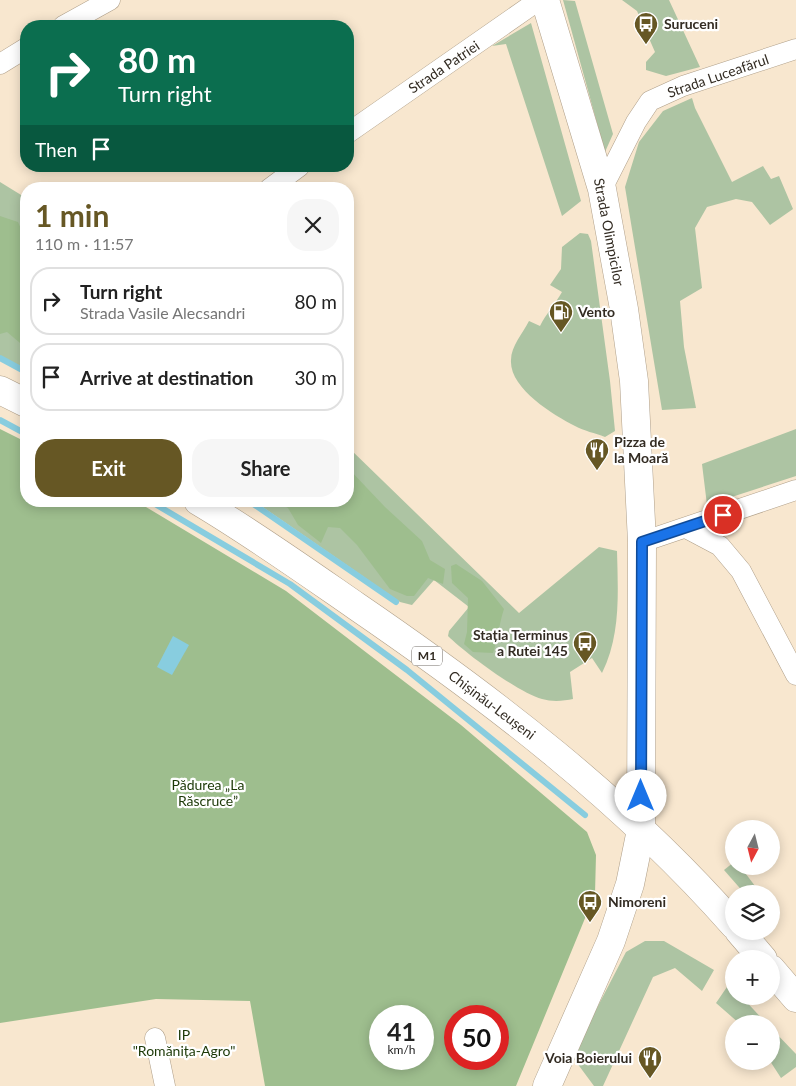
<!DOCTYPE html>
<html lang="en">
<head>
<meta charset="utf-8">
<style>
	body { margin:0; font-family:Lato,sans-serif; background:#f6f6f6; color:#222; height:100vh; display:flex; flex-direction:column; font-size:19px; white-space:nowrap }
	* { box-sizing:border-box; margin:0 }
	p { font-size:16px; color:#767676 }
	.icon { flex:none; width:28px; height:28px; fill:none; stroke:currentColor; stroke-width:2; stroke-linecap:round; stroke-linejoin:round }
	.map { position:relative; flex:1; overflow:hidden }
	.sheet { position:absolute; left:20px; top:182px; width:334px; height:325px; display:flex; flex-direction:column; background:#fff; border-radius:20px; box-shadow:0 2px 12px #0003 }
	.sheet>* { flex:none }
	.guide { position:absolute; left:20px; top:20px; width:334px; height:152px; border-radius:20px; box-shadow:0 2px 12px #0003; background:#0b6e4f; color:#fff; overflow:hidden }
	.needle { width:32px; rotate:187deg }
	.buttons { position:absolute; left:725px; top:820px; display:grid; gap:10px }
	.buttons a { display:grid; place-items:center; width:55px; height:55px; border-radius:50%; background:#fff; box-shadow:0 2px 12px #0003; font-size:25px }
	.speed { position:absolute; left:369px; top:1005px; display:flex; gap:10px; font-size:25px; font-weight:700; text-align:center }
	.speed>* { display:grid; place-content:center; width:65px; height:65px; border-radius:50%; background:#fff; box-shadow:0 2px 12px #0003; line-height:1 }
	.speed small { font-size:12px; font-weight:400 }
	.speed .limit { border:8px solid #d22; background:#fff; color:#111 }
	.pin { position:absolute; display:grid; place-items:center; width:42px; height:42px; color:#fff; margin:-21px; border:2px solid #fff; border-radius:50%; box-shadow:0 1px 5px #0007 }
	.me { position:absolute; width:55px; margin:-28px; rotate:0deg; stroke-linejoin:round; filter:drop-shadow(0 0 4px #0008) }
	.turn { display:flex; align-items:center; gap:18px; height:105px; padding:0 15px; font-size:22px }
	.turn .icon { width:65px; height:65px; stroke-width:2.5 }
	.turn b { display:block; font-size:35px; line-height:42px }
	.then { display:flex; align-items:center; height:48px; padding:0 15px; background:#0003; gap:10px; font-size:19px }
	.round { display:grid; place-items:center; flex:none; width:52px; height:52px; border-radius:20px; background:#f6f6f6 }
	.summary { display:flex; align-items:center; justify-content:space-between; height:85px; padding:0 15px }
	h1 { font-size:30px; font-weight:700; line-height:38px; color:#665724 }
	.action { display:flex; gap:10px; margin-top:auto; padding:10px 15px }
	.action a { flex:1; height:58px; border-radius:20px; background:#665724; color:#fff; font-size:20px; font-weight:700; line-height:58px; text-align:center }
	.action a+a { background:#f6f6f6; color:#222 }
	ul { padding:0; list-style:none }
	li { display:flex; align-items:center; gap:15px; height:68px; margin:0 10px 8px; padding:0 5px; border:2px solid #e0e0e0; border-radius:20px }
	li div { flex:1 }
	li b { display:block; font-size:19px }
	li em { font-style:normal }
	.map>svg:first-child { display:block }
</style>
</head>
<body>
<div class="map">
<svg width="796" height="1086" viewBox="0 0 796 1086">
	<rect width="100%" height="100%" fill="#f8e7cf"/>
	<path fill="#adc4a3" d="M563 0 575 1 613 134 605 152Z
		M622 0H669L700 67 666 76 646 70V62L655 52 637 11Z
		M531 23 581 201 562 216 506 44 492 46Z
		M692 98 695 108 732 182 763 166 771 179 779 176 793 209 770 225 752 202 736 199 707 207 695 228 702 288 680 301 684 347 696 408 662 410 625 187 639 142 663 111Z
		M0 182 26 198V371L0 359Z
		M580 233 588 234 591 241 610 381 615 431 605 437C595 433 584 431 575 426 553 415 509 388 511 360 511 346 523 333 529 321L540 326C546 314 555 304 562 292L550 285 561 269 562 247Z
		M796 429V476L707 505 702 464Z
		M348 447 519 613 599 547 617 551C618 592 621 635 602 673L592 658 570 672 573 699C564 701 552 702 542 699 519 693 465 653 448 636L449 631 469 607 434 580 412 605 400 602 254 501H348Z
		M734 862V866H740L761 894H745L724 870Z
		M645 941H664L714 970 702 991 675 968 653 977 603 1086H594L574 1059 585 1031 626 952Z
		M729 984 734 988V996H741L767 1024H740L716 1003Z
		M771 1028 796 1054V1067L781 1078 770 1061H771Z"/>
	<path fill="#9ebe8e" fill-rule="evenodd" d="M0 216 18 222 26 240V348L7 332 0 334Z
		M0 429 26 442V501H136L286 591 461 725 587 832 596 855 595 894 516 1086H265L250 1001 156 999 0 1023ZM380 1016H422V1059H380ZM455 1016H498V1059H455Z
		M348 468 385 507 422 541 430 560 445 569 443 584 428 578 414 596H407L390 589 357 545 340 528 328 527 321 543 298 525 288 508 274 501H348Z
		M456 564 482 581 504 609C499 624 498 639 493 653L473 652 464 644 467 632 468 598 452 583 451 566Z"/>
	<path fill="#88cddf" d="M173 636 189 645 172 675 157 667Z"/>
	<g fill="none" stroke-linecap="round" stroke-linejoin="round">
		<path stroke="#88cddf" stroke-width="6" d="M0 358 26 372
			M0 420 26 434
			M150 501 290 584 407 670 585 815
			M249 501 396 602"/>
		<g stroke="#af9f89" stroke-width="21">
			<path id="minor" d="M63 26 110 0
				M0 64 26 48
				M348 133 539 0
				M269 189 300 166
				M602 189 636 122 650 101 683 86 796 49
				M686 528 720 546 741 571 796 675
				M642 542 796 490
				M155 1038 165 1086"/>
		</g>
		<g stroke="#af9f89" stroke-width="29">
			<path id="secondary" d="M545 0 602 189 624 309 634 381 642 542 641 830 630 884 611 941 547 1086"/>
		</g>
		<g stroke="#af9f89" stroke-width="29">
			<path id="trunk" d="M0 390 26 403
				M198 501C252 533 304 570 356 606 492 699 625 801 734 925
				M739 931 763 959
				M771 969 796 998"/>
		</g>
		<use href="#minor" stroke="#fff" stroke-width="20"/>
		<use href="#secondary" stroke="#fff" stroke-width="28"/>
		<use href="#trunk" stroke="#fff" stroke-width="28"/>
	</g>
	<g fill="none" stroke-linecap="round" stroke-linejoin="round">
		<g stroke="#114b97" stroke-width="12">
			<path id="route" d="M641 796 642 542 723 515"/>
		</g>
		<use href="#route" stroke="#1a73e8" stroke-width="9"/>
	</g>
	<defs>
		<g id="bus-pin" transform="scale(1.25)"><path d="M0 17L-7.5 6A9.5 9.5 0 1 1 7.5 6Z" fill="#665724" stroke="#fff"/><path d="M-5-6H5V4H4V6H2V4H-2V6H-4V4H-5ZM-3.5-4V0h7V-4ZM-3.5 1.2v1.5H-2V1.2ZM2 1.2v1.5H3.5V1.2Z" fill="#fff"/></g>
		<g id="fuel-pin" transform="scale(1.25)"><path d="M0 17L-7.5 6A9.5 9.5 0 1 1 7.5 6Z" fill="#665724" stroke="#fff"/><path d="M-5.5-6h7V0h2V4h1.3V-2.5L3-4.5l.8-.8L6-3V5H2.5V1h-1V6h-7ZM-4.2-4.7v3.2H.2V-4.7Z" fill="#fff"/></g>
		<g id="restaurant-pin" transform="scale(1.25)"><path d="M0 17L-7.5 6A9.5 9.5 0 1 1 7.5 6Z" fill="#665724" stroke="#fff"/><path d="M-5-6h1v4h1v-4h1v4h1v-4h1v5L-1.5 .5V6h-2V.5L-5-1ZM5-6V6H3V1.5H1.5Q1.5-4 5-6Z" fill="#fff"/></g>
	</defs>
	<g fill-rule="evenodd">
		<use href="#bus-pin" x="646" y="24"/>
		<use href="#fuel-pin" x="561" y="312"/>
		<use href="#restaurant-pin" x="597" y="450"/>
		<use href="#bus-pin" x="585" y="643"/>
		<use href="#bus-pin" x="590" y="902"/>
		<use href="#restaurant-pin" x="650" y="1058"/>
	</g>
	<g text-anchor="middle" stroke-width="4.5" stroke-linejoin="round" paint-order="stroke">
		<rect fill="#fff" stroke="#706b65" stroke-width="1" x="412" y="646.5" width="30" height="19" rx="4"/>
		<g font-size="12" font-weight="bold" fill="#332c23">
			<text x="427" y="660">M1</text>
		</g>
		<g font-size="14" font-weight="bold" fill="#332c23" stroke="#fff" text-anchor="start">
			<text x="664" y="29">Suruceni</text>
			<text x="578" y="317">Vento</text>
			<text x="614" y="447">Pizza de<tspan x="614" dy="16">la Moară</tspan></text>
			<text x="568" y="640" text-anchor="end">Stația Terminus<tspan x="568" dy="16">a Rutei 145</tspan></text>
			<text x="608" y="907">Nimoreni</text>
			<text x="632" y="1063" text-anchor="end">Voia Boierului</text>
		</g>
		<g font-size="14" fill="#332c23" stroke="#fff">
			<text transform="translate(444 67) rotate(-34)" y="5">Strada Patriei</text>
			<text transform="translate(718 76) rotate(-19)" y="5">Strada Luceafărul</text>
			<text transform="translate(609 232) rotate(79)" y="5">Strada Olimpicilor</text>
			<text transform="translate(492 705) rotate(37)" y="5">Chișinău-Leușeni</text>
		</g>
		<g font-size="14" fill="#1b3806" stroke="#fff">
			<text x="208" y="790">Pădurea „La<tspan x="208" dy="16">Răscruce”</tspan></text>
			<text x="184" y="1040">IP<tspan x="184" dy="16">"Romănița-Agro"</tspan></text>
		</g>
	</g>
</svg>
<div class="buttons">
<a><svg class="needle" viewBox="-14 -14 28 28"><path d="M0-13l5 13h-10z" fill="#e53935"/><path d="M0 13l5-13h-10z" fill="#767676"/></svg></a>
<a><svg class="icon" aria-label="layers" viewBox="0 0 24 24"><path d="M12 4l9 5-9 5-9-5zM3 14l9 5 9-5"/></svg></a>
<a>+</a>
<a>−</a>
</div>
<div class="speed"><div>41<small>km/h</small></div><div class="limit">50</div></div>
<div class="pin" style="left:723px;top:515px;background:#d93025"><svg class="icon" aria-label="arrive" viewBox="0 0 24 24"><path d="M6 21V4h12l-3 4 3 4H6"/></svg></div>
<svg class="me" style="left:641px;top:796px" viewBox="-20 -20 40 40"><circle r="19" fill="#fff"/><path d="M0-13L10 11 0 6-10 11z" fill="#1a73e8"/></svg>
<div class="guide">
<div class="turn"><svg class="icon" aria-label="right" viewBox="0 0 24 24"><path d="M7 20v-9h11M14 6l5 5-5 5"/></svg><div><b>80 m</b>Turn right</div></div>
<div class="then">Then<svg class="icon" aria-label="arrive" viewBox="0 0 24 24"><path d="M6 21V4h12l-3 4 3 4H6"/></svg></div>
</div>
<section class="sheet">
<div class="summary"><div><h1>1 min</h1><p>110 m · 11:57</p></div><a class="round"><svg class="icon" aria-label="close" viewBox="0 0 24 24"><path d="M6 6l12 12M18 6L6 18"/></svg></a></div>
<ul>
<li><svg class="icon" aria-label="right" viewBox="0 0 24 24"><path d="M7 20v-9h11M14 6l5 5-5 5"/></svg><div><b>Turn right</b><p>Strada Vasile Alecsandri</p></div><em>80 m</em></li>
<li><svg class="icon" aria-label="arrive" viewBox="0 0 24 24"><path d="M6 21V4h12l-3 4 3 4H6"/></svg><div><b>Arrive at destination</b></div><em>30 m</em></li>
</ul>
<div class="action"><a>Exit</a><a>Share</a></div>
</section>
</div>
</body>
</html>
